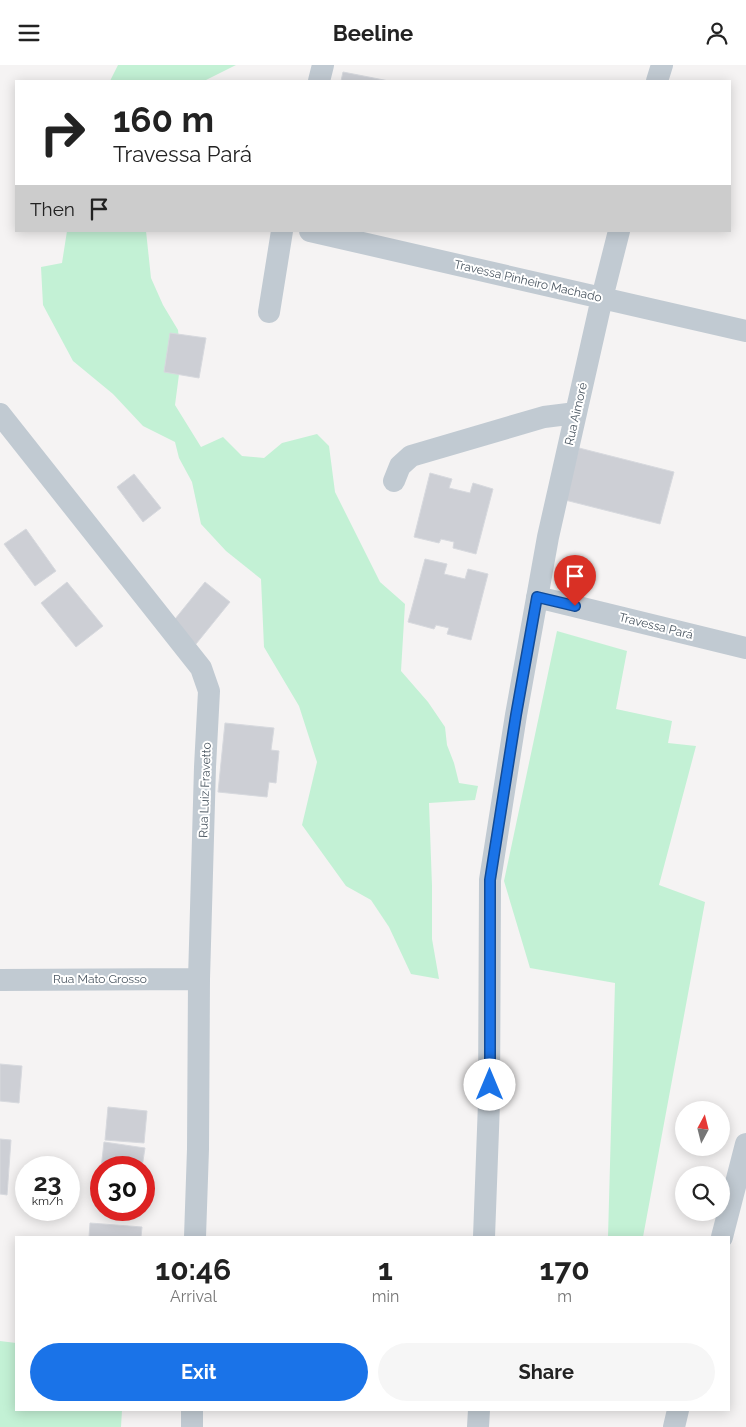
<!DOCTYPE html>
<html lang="en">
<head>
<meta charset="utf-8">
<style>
	body { margin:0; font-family:Raleway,sans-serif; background:#f6f6f6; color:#222; height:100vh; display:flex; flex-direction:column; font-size:19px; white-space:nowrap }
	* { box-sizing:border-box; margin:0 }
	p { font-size:16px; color:#767676 }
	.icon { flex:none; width:28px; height:28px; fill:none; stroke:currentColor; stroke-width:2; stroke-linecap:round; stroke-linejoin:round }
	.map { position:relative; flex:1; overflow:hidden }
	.drawer { position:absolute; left:15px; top:1171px; width:715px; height:175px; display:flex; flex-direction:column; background:#fff; border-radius:0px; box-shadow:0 2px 12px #0003 }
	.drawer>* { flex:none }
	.top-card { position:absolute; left:15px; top:15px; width:716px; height:152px; border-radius:0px; box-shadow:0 2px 12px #0003; background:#fff; color:#222; overflow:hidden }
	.needle { width:32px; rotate:7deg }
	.fabs { position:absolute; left:675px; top:1036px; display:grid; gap:10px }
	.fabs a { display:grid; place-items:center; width:55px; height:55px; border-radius:50%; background:#fff; box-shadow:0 2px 12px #0003; font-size:25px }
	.speed { position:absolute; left:15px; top:1091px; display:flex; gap:10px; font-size:25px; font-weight:700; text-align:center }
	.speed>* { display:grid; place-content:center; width:65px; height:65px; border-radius:50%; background:#fff; box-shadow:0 2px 12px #0003; line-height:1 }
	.speed small { font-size:12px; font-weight:400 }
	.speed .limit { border:8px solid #d22; background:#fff; color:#111 }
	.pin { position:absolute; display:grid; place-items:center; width:42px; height:42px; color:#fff; margin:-51px -21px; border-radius:50% 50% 50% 0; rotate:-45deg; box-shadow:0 0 5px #0007 }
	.pin .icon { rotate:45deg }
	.me { position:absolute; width:55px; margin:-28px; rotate:0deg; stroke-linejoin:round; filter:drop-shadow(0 0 4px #0008) }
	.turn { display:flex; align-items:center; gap:18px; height:105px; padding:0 15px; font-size:22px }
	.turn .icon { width:65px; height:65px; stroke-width:2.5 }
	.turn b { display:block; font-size:35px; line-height:42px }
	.then { display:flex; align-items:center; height:48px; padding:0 15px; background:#0003; gap:10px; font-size:19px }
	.eta { display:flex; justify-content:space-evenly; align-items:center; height:85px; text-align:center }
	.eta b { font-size:30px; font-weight:700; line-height:35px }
	.primary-button { display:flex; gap:10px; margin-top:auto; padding:10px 15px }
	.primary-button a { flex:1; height:58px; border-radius:30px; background:#1a73e8; color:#fff; font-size:20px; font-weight:700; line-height:58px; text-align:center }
	.primary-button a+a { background:#f6f6f6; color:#222 }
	header { display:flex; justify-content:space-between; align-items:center; height:65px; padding:0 15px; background:#fff; font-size:22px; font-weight:700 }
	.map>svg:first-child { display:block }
</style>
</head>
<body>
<header><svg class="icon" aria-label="menu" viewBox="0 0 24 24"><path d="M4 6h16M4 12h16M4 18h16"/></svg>Beeline<svg class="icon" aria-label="person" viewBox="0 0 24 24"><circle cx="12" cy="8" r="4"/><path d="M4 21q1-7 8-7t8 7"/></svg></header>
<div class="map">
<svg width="746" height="1362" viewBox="0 0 746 1362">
	<rect width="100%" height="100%" fill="#f5f3f3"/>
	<path fill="#c3f1d5" d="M118 0H236L204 16H110Z
		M67 166H146L151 213 163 240 178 265 181 294 175 340 201 382 223 372 242 391 264 393 282 378 317 369 329 381 335 427 380 517 405 539 401 606 428 637 445 662 447 680 454 698 459 718 478 721 475 735 429 738 432 821V874L439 914 411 909 389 862 371 835 346 821 302 760 317 697 299 641 264 582 261 514 226 486 201 459 192 417 179 393 175 377 143 361 113 329 73 296 43 240 41 202 62 198Z
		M557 566 627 586 616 644 672 656 668 678 696 681 659 820 705 837 643 1172H608L615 918 530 903 504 816Z
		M0 1276 16 1278V1345H122L121 1362H0Z"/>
	<path fill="#cdcfd5" stroke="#d7d9de" d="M343 7 389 16H341Z
		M170 268 206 273 199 313 164 307Z
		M579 383 674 407 660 459 565 435Z
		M430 408 452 414 449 423 470 428 473 418 493 424 476 489 453 483 454 477 441 474 439 478 414 472Z
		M134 409 161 443 143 457 117 422Z
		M26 464 56 506 35 521 4 479Z
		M425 494 447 499 444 509 465 514 468 504 488 509 471 575 447 569 449 563 436 560 434 564 408 557Z
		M67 517 103 561 76 582 41 538Z
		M205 517 230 537 196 579 171 559Z
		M225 658 274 663 271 685 279 686 276 718 269 717 267 732 218 727Z
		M0 999 22 1001 19 1038 0 1036Z
		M108 1042 147 1046 144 1078 105 1075Z
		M0 1074 11 1075 7 1130 0 1129Z
		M104 1077 145 1083 142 1102 101 1104Z
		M100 1108H101V1142L95 1141Z
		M90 1158 142 1162 141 1172H89Z"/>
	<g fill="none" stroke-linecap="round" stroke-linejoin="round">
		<path stroke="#c1cad2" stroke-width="22" d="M319 16 323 0
			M657 16 662 0
			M310 166 746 266
			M269 247 282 166
			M0 349 201 603 209 626 205 702 199 914 198 1084 195 1172
			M394 416 400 401 411 391 544 352 576 348
			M537 532 746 583
			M0 915 199 914
			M484 1172 489 1038 490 815 516 650 548 472 602 233 619 166
			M722 1172 746 1079
			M192 1362V1345
			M478 1362 479 1345
			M674 1362 678 1345"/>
	</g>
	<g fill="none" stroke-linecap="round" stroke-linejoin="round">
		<g stroke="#114b97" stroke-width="12">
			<path id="route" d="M490 1020V815L516 650 537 532 575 541"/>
		</g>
		<use href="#route" stroke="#1a73e8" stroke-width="9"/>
	</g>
	<g text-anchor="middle" stroke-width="4" stroke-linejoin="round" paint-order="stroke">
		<g font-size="12" fill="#4a5661" stroke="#fff">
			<text transform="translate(528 216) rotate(13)" y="4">Travessa Pinheiro Machado</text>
			<text transform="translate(576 349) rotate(-77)" y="4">Rua Aimoré</text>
			<text transform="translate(656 561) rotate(14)" y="4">Travessa Pará</text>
			<text transform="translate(205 725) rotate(-88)" y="4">Rua Luiz Fravetto</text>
			<text x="100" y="918">Rua Mato Grosso</text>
		</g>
	</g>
</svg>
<div class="fabs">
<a><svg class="needle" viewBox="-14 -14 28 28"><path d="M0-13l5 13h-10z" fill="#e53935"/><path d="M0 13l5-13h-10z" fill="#767676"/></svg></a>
<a><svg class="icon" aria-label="search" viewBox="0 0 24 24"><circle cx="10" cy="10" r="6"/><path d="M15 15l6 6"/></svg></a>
</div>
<div class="speed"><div>23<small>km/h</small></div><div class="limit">30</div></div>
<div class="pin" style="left:575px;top:541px;background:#d93025"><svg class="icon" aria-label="arrive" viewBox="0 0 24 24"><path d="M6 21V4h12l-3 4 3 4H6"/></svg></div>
<svg class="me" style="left:490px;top:1020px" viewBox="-20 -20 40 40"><circle r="19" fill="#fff"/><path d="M0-13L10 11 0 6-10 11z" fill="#1a73e8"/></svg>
<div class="top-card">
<div class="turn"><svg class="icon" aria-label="right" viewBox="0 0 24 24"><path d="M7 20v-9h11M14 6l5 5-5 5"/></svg><div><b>160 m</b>Travessa Pará</div></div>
<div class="then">Then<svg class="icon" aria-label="arrive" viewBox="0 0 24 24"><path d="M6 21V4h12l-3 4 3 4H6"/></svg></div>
</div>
<section class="drawer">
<div class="eta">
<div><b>10:46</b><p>Arrival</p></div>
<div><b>1</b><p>min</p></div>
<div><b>170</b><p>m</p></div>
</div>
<div class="primary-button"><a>Exit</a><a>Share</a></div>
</section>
</div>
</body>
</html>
